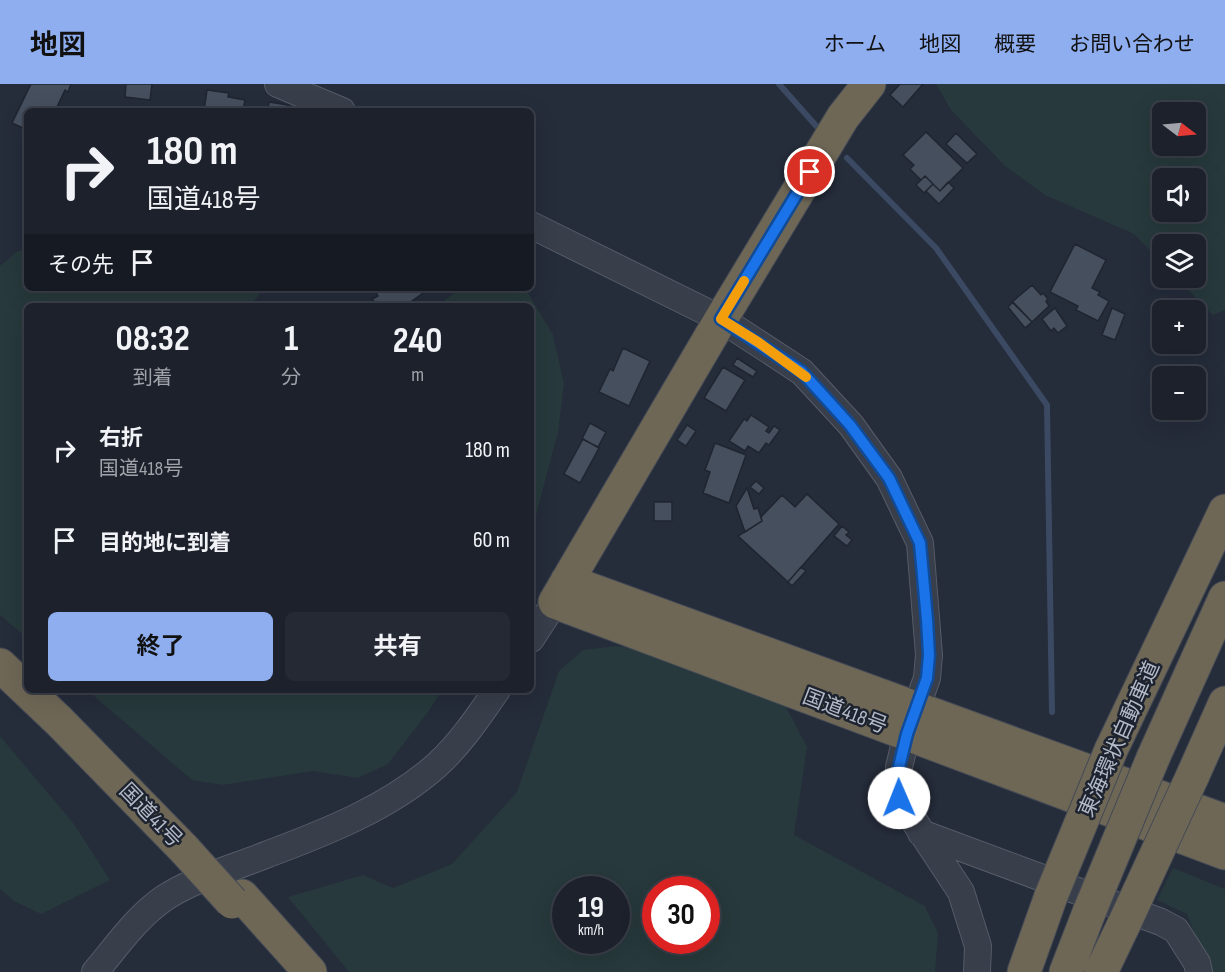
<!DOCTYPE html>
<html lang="ja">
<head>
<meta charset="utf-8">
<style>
	body { margin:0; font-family:"Sofia Sans Condensed","Noto Sans JP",sans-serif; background:#252934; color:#f1f3f6; height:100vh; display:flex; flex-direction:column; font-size:22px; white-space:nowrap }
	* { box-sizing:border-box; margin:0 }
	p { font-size:20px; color:#a0a3a9 }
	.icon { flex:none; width:33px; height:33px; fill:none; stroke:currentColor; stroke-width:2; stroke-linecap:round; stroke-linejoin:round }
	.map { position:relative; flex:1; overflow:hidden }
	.drawer { position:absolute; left:24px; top:219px; width:510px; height:390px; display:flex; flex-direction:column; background:#1c212c; border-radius:9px; box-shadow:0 6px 24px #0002,0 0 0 2px #3a3e48 }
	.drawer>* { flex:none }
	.guide { position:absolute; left:24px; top:24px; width:510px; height:183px; border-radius:9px; box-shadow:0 6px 24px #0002,0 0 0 2px #3a3e48; background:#1c212c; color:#f1f3f6; overflow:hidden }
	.needle { width:39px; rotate:106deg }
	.tools { position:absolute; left:1152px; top:18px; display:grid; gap:12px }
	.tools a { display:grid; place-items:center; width:54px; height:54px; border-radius:9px; background:#1c212c; box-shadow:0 6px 24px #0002,0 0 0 2px #3a3e48; font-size:30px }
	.speed { position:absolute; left:552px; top:792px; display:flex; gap:12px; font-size:30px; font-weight:700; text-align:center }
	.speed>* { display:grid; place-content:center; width:78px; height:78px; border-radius:50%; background:#1c212c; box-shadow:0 6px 24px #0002,0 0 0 2px #3a3e48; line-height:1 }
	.speed small { font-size:15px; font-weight:400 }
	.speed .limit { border:9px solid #d22; background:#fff; color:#111 }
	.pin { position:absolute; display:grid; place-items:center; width:51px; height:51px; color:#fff; margin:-26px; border:3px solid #fff; border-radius:50%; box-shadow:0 2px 6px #0007 }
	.me { position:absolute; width:66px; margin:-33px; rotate:359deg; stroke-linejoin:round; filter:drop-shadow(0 0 4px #0008) }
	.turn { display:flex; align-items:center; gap:21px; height:126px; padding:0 24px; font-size:27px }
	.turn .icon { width:78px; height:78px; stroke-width:2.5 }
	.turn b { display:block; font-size:42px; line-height:51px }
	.then { display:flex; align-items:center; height:57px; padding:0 24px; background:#0003; gap:12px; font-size:22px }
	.eta { display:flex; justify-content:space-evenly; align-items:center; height:102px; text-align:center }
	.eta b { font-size:36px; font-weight:700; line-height:42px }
	.cta { display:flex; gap:12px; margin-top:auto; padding:12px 24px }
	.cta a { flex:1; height:69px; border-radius:9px; background:#8faeef; color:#111; font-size:24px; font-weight:700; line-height:69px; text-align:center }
	.cta a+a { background:#252934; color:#f1f3f6 }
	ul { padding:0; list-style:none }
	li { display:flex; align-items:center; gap:18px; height:90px; padding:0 24px }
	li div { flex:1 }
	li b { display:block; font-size:22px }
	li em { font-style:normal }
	header { display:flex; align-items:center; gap:36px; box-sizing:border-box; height:84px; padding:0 30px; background:#8faeef; color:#111 }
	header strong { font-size:28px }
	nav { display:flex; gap:33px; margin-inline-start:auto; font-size:21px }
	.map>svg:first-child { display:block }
</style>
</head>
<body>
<header>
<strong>地図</strong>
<nav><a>ホーム</a><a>地図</a><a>概要</a><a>お問い合わせ</a></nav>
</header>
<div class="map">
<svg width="1225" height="888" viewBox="0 0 1225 888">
	<rect width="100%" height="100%" fill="#252c3a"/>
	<path fill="#27393c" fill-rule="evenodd" d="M936 0H1225V226L1213 231 1177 194H1196V160H1162V179L1134 150 1045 111 1005 82 951 26ZM1162 28H1196V62H1162ZM1162 94H1196V128H1162Z
		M27 166V204H263L251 222H27V554L0 531V182L18 167Z
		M455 204H525L553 251 564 300 558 348 531 450V222H403L441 219 454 209Z
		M616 562 682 569 774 600 807 663 794 751 925 822 938 849 935 888H349L288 813 363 791 393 804 452 780 517 708 559 587 583 566ZM566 806H616V856H566ZM656 806H706V856H656Z
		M87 606H442L428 628 388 680 358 694 313 687 223 701 192 696Z
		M0 652 74 740 110 796 41 830 14 817 0 805Z
		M1173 784 1225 805V888H1209L1187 830 1157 816Z"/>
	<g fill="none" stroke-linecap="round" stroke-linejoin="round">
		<path stroke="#3b4962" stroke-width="6" d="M779 0 818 44
			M847 74 936 164 1047 321 1052 628"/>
	</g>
	<path fill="#464f5e" stroke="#1f2531" stroke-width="1.5" d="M31 0H71L68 8 65 6 55 27H27V46L12 39Z
		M126 0H152L150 16 125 13Z
		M900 0H923L903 23 890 11Z
		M207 6 229 9 228 13 245 16 243 27H204Z
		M269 18 288 21V27H268Z
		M926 48 963 84 940 107 925 92 921 96 910 85 914 81 903 71Z
		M956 49 977 70 967 79 946 60Z
		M925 92 933 100 924 109 916 101Z
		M948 98 954 104 939 120 926 107 933 100 940 107Z
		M1075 160 1106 176 1092 204 1100 208 1098 211 1109 217 1098 237 1076 226 1078 222 1050 208Z
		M1032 201 1041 211 1043 209 1048 215 1046 217 1049 222 1032 238 1012 218Z
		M379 204H430L405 222H378L372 215 378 212 375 207Z
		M1013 218 1032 238 1025 244 1008 223Z
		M1055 224 1067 242 1058 249 1054 244 1051 247 1042 235Z
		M1112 224 1125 230 1115 256 1102 251Z
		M623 264 650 277 629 322 599 308 610 285 613 287Z
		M737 274 757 287 753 293 733 281Z
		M723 283 745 296 726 327 704 314Z
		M751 331 769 343 766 347 769 349 774 342 780 346 769 361 766 359 759 369 748 362 745 367 729 357 744 335 747 337Z
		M590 339 606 348 598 363 582 355Z
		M687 341 696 347 686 362 677 356Z
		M583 355 599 364 580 399 564 390Z
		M715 359 746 371 729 419 703 409 710 388 705 386Z
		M756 397 764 404 759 410 750 403Z
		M747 404 754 425 758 424 762 437 745 448 736 422Z
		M807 410 839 440 788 498 738 452 762 437 761 433 782 411 795 423Z
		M654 418H672V437H654Z
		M842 442 849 448 846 451 852 456 847 462 834 452Z
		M801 483 806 487 792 502 788 498Z"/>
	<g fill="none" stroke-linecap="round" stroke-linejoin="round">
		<g stroke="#565c68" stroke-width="28">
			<path id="minor" d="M278 0 342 27
				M531 141 721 235 802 288 851 341 889 394 920 459 929 571 927 594 907 650 899 683V714L961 808 978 862 977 888
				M531 555 555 518
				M921 749 1161 838 1176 846 1197 879 1199 888
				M95 888C116 863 136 834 163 815 194 794 234 784 268 770 327 748 390 723 437 681 461 659 479 632 497 606"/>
		</g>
		<g stroke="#434955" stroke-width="35">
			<path id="highway" d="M869 0 843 33 721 235 555 518 1225 769
				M567 497 1225 737
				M0 581 59 637 184 765
				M1111 666 1225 427
				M1153 674 1225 514
				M1193 691 1225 619
				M242 812 310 888
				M1024 888 1051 812
				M1066 888 1090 826
				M1101 888 1125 838"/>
		</g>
		<use href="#minor" stroke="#383e4a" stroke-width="26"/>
		<use href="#highway" stroke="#6f6756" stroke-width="33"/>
		<g stroke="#434955" stroke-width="35" stroke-linecap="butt">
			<path id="highway-bridge" d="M184 765 232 818
				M1051 812 1111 666
				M1090 826 1153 674
				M1125 838 1193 691"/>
		</g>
		<use href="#highway-bridge" stroke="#6f6756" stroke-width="33"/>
	</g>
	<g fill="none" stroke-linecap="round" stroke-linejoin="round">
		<g stroke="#114b97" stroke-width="15">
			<path id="route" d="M810 88 721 235 802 288 850 341 889 394 920 459 927 536 929 571 927 594 907 650 899 683V714"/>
		</g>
		<use href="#route" stroke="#1a73e8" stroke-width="10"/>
		<path stroke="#f59e0b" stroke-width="10" d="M744 197 721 235 758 258 806 293"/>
	</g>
	<g text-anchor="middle" stroke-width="5" stroke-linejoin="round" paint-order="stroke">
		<g font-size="21" fill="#b3b9c6" stroke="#1d232f">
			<text transform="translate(845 627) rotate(21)" y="7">国道418号</text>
			<text transform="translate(1119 655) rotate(-66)" y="7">東海環状自動車道</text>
			<text transform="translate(151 731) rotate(46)" y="7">国道41号</text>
		</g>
	</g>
</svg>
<div class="tools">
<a><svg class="needle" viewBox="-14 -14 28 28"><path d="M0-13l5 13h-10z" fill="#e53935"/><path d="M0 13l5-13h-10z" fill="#a0a3a9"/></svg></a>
<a><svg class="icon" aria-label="sound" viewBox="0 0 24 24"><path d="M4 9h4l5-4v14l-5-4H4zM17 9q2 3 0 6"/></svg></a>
<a><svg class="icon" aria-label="layers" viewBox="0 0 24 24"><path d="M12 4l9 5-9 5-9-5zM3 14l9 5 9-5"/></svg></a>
<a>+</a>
<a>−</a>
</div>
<div class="speed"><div>19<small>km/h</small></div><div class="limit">30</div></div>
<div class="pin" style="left:810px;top:88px;background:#d93025"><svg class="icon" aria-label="arrive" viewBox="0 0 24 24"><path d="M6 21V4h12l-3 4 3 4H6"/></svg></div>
<svg class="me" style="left:899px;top:714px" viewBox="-20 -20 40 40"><circle r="19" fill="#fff"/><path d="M0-13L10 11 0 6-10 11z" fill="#1a73e8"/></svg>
<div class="guide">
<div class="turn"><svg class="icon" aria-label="right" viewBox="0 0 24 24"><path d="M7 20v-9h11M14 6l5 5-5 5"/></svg><div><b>180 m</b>国道418号</div></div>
<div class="then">その先<svg class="icon" aria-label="arrive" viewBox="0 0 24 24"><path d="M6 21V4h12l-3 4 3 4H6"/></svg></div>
</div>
<section class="drawer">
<div class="eta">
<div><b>08:32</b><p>到着</p></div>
<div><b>1</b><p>分</p></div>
<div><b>240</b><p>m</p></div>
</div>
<ul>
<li><svg class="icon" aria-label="right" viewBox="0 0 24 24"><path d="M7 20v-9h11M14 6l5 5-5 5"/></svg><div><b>右折</b><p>国道418号</p></div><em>180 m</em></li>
<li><svg class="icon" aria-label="arrive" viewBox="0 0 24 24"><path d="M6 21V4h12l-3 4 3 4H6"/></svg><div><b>目的地に到着</b></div><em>60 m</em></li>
</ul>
<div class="cta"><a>終了</a><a>共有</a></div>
</section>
</div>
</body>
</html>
